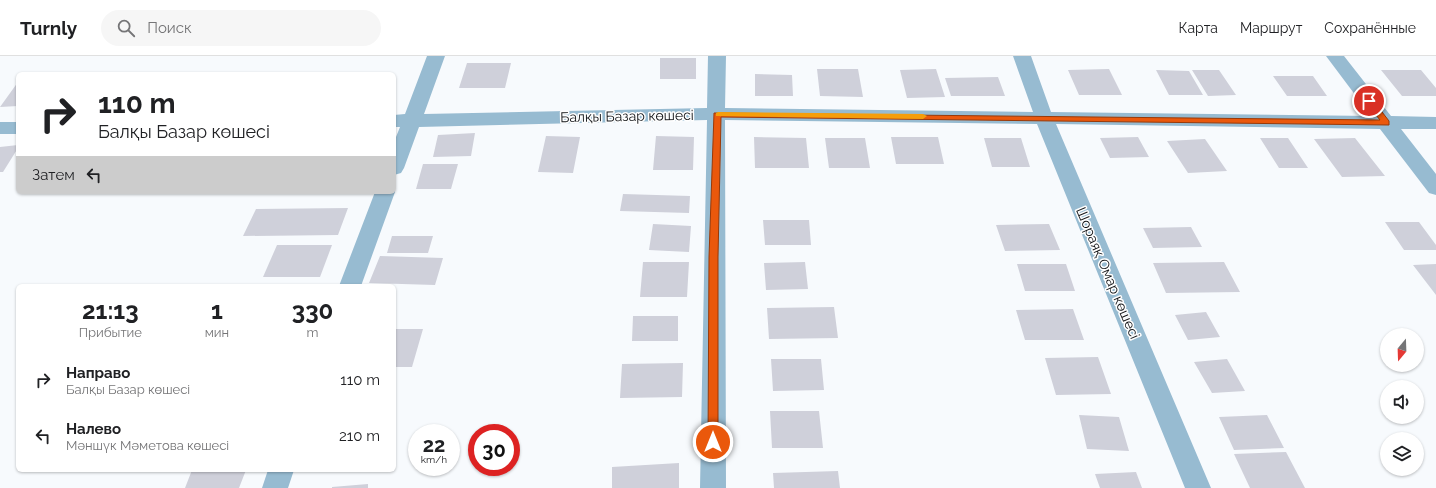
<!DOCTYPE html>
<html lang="ru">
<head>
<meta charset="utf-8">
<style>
	body { margin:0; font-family:Raleway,sans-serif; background:#f6f6f6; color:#202124; height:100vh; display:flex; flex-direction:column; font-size:15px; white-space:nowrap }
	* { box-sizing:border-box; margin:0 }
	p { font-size:13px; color:#757577 }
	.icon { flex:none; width:22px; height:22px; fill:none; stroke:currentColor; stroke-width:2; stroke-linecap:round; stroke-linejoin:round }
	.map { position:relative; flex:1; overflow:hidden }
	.drawer { position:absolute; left:16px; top:228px; width:380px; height:188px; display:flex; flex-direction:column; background:#fff; border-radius:6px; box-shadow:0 1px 3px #0004 }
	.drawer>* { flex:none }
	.banner { position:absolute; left:16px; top:16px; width:380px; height:122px; border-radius:6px; box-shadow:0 1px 3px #0004; background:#fff; color:#202124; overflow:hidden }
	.needle { width:26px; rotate:199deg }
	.tools { position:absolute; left:1380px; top:272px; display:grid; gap:8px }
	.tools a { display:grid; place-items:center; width:44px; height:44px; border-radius:50%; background:#fff; box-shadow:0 1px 3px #0004; font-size:20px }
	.speed { position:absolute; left:408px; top:368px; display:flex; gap:8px; font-size:20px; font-weight:700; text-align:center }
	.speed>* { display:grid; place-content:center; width:52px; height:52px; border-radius:50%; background:#fff; box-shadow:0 1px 3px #0004; line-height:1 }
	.speed small { font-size:10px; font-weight:400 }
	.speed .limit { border:6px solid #d22; background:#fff; color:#111 }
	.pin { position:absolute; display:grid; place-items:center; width:34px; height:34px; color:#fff; margin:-17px; border:2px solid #fff; border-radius:50%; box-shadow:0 1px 4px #0007 }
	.me { position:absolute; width:44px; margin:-22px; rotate:0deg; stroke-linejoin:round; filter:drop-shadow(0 0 3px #0008) }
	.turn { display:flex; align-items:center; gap:14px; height:84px; padding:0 16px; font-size:18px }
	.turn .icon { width:52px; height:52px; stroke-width:2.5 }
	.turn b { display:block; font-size:28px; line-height:34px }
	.then { display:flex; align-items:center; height:38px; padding:0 16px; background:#0003; gap:8px; font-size:15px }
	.eta { display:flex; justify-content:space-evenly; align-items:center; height:68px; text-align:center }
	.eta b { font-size:24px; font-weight:700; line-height:28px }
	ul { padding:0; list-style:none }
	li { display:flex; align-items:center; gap:12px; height:56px; padding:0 16px }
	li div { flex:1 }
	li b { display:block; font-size:15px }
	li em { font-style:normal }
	header { display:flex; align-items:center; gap:24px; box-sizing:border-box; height:56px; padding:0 20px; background:#fff; border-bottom:1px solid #e0e0e0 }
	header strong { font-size:19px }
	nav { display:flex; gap:22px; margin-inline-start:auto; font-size:14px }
	.search { width:280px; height:36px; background:#f6f6f6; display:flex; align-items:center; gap:10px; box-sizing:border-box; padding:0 14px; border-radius:22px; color:#757577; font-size:15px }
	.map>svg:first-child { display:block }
</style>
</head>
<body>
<header>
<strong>Turnly</strong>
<div class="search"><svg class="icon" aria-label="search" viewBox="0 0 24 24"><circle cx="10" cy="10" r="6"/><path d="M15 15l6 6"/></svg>Поиск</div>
<nav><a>Карта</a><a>Маршрут</a><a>Сохранённые</a></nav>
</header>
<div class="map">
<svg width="1436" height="432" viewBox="0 0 1436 432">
	<rect width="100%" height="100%" fill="#f7fafd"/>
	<path fill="#cfd0da" d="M660 2H696V23H660Z
		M467 7H511L505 32H459Z
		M817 13H858L863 41 820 40Z
		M936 13 945 41 907 42 900 14Z
		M1109 13 1122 39H1079L1068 14Z
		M1156 14 1189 15 1203 39H1169Z
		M1192 14H1219L1236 39 1208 40Z
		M1381 14H1421L1436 32V40H1402Z
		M755 18 792 19 793 40H755Z
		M1273 20H1313L1327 40H1287Z
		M998 21 1005 40H951L945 22Z
		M18 26V50L0 51Z
		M475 77 471 100 433 101 438 79Z
		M546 80 580 81 573 117 538 116Z
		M656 80 694 81 693 114H653Z
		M754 81 806 82 809 112H755Z
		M891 81H938L944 108H896Z
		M1138 81 1149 101 1110 102 1100 82Z
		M825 82H865L870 112H829Z
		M984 82H1021L1030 111H992Z
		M1260 82H1288L1308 112H1279Z
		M1355 82 1385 120 1342 121 1314 83Z
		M1205 83 1227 115 1188 117 1167 85Z
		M18 89V92L3 116H0V91Z
		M423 108H458L451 133H416Z
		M623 138 690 140 689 157 620 155Z
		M348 152 338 179 243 180 256 153Z
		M763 164H809L811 189H765Z
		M1385 166H1419L1436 189V194H1404Z
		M653 168 691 170 689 196 649 194Z
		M1049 168 1060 194 1005 195 996 169Z
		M1191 171 1202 191 1153 192 1143 172Z
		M392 180H433L428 197H387Z
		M277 189H332L320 221H263Z
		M380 200 443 202 435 229 369 227Z
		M643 206H689L687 241H640Z
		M805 206 808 233 766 234 764 207Z
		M1224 206 1240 236 1166 237 1153 207Z
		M1017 208H1066L1075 235H1025Z
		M1436 208V239L1413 209Z
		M834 251 838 282 769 283 767 252Z
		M1073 253 1084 284H1025L1016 254Z
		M1206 256 1220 281 1188 284 1175 259Z
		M633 260H678V285H632Z
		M394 273H423L412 311H394Z
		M1098 301 1111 338 1056 339 1045 302Z
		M771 303H821L824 334 773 335Z
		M1227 303 1245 335 1212 337 1194 306Z
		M683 307 682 341 620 342 622 308Z
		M770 355H819L823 392H772Z
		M1079 359 1119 361 1129 395 1087 393Z
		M1267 359 1284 392 1234 394 1219 361Z
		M1286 396 1305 432H1250L1234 398Z
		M679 407V432H612V411Z
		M192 414H246L239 432H185Z
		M838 415 840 432H774L773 417Z
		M1136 416 1142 432H1100L1095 418Z
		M368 428V432H332V431Z"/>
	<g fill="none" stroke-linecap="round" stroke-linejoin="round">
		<path fill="#97bbd1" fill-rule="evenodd" d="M427 0H445L424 58 707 52 708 0H726L725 52 1033 56 1013 0H1031L1051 56 1371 60 1326 0H1344L1391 60 1436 61V73H1401L1436 118V139L1429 137 1380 73 1056 68 1211 432H1185L1037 68 725 64 726 432H700L707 64 419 71 404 112 401 117 394 119V86L400 71H394V59L405 58Z
			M0 66H18V78H0Z
			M394 134 395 136 361 230H339L375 136H394Z
			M268 414H294L288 432H262Z"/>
	</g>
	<path fill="#ea580c" stroke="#983908" d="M1369 42 1372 43 1389 65V69L721 61 718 201V386L717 389 713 391 709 389 708 386 709 201 714 57 1380 64 1365 45Z"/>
	<path fill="#f59e0b" d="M718 56 923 58 927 60 923 63 716 60V57Z"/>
	<g text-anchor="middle" stroke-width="3" stroke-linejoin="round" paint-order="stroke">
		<g font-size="14" fill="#101215" stroke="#fff">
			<text transform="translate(627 60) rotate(-1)" y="5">Балқы Базар көшесі</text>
			<text transform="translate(1108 217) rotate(67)" y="5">Шораяқ Омар көшесі</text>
		</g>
	</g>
</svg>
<div class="tools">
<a><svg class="needle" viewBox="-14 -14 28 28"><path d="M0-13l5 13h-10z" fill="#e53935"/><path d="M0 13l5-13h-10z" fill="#757577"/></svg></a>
<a><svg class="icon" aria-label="sound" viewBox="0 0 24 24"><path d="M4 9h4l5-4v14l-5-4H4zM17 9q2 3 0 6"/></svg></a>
<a><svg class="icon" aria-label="layers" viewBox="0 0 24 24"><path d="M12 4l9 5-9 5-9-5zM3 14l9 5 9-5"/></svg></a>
</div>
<div class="speed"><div>22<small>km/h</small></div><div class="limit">30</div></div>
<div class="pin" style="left:1369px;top:45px;background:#d93025"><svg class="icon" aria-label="arrive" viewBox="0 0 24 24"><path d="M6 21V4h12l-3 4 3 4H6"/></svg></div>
<svg class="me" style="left:713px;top:386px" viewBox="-20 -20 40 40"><circle r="17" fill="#ea580c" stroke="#fff" stroke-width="3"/><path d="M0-11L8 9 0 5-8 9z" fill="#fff"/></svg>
<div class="banner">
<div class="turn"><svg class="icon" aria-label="right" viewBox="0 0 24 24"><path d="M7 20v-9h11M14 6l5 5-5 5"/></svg><div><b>110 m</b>Балқы Базар көшесі</div></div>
<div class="then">Затем<svg class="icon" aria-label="left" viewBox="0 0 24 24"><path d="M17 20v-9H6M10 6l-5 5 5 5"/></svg></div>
</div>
<section class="drawer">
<div class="eta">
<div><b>21:13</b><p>Прибытие</p></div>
<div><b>1</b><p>мин</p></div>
<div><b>330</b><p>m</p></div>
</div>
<ul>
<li><svg class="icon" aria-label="right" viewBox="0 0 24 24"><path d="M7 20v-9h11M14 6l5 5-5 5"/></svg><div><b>Направо</b><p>Балқы Базар көшесі</p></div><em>110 m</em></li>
<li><svg class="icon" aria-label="left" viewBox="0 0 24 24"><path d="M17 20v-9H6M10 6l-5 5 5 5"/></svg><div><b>Налево</b><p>Мәншүк Мәметова көшесі</p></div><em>210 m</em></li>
</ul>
</section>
</div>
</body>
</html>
